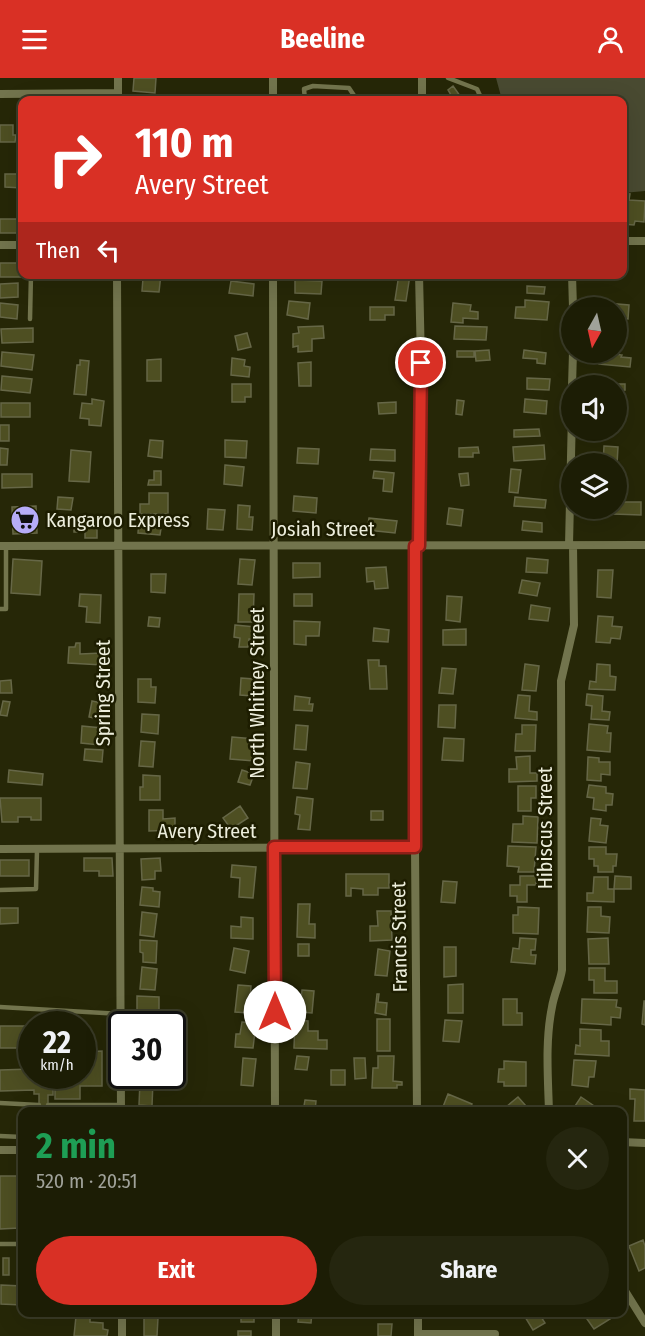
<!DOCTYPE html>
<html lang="en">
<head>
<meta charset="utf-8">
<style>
	body { margin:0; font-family:"Fira Sans Condensed",sans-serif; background:#25260f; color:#f1f3f6; height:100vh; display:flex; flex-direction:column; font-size:22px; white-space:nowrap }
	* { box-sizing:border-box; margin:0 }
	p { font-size:20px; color:#a0a29a }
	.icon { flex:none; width:33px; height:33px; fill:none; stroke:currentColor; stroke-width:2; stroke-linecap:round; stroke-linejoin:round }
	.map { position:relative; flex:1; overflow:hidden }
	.details { position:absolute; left:18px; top:1029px; width:609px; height:210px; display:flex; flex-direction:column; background:#1c1d05; border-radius:12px; box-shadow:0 6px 24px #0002,0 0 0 2px #3a3b27 }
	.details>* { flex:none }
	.guide { position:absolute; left:18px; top:18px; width:609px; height:183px; border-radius:12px; box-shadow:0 6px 24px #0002,0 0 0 2px #3a3b27; background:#d93025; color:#fff; overflow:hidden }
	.needle { width:39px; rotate:188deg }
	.fabs { position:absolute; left:561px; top:219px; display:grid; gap:12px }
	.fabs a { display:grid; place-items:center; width:66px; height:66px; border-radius:50%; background:#1c1d05; box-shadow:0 6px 24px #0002,0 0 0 2px #3a3b27; font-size:30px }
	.speed { position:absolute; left:18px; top:933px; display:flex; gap:12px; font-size:30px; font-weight:700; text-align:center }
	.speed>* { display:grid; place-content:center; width:78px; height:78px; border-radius:50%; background:#1c1d05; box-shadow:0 6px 24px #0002,0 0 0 2px #3a3b27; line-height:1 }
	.speed small { font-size:15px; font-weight:400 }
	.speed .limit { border:3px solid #111; border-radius:9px; background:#fff; color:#111 }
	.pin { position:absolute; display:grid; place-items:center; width:51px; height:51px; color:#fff; margin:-26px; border:3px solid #fff; border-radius:50%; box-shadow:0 2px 6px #0007 }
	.me { position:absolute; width:66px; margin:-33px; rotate:0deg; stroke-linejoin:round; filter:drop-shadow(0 0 4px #0008) }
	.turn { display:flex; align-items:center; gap:21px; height:126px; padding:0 18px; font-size:27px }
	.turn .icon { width:78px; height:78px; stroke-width:2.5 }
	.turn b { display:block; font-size:42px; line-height:51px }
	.then { display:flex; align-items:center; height:57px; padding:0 18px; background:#0003; gap:12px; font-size:22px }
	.round { display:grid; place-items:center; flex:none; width:63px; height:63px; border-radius:32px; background:#25260f }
	.overview { display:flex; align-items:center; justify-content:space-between; height:102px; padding:0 18px }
	h1 { font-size:36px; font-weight:700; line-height:45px; color:#1e9e55 }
	.cta { display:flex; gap:12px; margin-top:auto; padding:12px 18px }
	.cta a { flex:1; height:69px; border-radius:36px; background:#d93025; color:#fff; font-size:24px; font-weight:700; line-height:69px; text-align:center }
	.cta a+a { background:#25260f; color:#f1f3f6 }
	header { display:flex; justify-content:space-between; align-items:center; height:78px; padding:0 18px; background:#d93025; color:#fff; font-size:27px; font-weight:700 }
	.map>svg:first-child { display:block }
</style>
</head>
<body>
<header><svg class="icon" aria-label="menu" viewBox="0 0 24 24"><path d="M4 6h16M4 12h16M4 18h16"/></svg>Beeline<svg class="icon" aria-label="person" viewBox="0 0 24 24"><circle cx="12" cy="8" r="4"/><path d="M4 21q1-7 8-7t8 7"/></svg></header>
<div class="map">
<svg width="645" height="1258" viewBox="0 0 645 1258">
	<rect width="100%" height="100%" fill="#262707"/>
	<path fill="#494a31" d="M496 0H645V113L623 115 622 22H502Z"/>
	<path fill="#4e4f22" stroke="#666747" stroke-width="1.5" d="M134 0H156L155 15 133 13Z
		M453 8 463 22H454L448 12Z
		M234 20 260 22H233Z
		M0 47H13V57H16L15 64H0Z
		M5 96H22V110L5 109Z
		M622 115 630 116 629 122 645 123 644 144 635 143 634 147 622 146Z
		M0 141H17V155H0Z
		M0 185H22L24 199H0Z
		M151 196H161L159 214 142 213 143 200H151Z
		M399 196 410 197 406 223 395 222Z
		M295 202 322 203 321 216 295 215Z
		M231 203 254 206 253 218 229 215Z
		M18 205V219L0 220V206Z
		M527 208 545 209 544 216 527 215Z
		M525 222 549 224 547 242 515 240 516 229H525Z
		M289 223 310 225 308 241 287 237Z
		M594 224 629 227 628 241 616 240V230H594Z
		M0 225 18 227 17 241 0 239Z
		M453 225 471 227 470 233 478 234V241L463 240V245L451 244Z
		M370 229H394V237H385V242H370Z
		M323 248 324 260 312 261V273L298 274V268L293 269V256L299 255 298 249Z
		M455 248 487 249 486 262 454 261Z
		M33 250V264L2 265 1 251Z
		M247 255 251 269 238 272 235 258Z
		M489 272 490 282 476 283 475 273Z
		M524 272 546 275 545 286 537 285V281L523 280Z
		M457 273H474V279H457Z
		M2 274 34 277 32 292 1 288Z
		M600 274 622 277 621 279 631 280 630 289 599 286Z
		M232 280 245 282 244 288 250 289 249 299 231 297Z
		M161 281V303H147V282Z
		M80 282 89 283 86 317 74 316 77 287H80Z
		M311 284V308H299L298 285Z
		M2 298 32 301 30 315 1 312Z
		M527 300 550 301 549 312 527 311Z
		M232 306H251V319H245V324H232Z
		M596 306H625V312L616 313V308Z
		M92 321 104 323 101 348 89 347V341L80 340 82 325 92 326Z
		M525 321 547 323 546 336 524 334Z
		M457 322 464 323 462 337 456 336Z
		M396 324V335L379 336 378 325Z
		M1 325H30V339H1Z
		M0 347H9V363H0Z
		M539 351 540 358 514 359V352Z
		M150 362 163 363 162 380 148 378Z
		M225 362 247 363 246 380 225 379Z
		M544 367 545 381 514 383 513 369Z
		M604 368 618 369 616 404V386H603Z
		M478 369 479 375H473V379H459V370Z
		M0 370 8 371 7 387H0Z
		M298 370 319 371 318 386 297 385Z
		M371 371 395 372V383L370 382Z
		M71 372 91 374 89 404 69 403Z
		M225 387 244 389 242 408 224 406Z
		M511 391 521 392 518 415 509 414Z
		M154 393H161V407H148L149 402H154Z
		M374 393 394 395 392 414 383 413 384 401 373 400Z
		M468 395 469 407 461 408 459 396Z
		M2 396H32V409L2 410Z
		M149 415H168V436H140V426H149Z
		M294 418 317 420 316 435 293 433Z
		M58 419 73 420 71 432 57 431Z
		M515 419 546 422 545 430 514 428Z
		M616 424H641V437L613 436V430H616Z
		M238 427 250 428 249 439H253L252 452 237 451Z
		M36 428 37 455 13 456 12 429Z
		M449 430 463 432 461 448 447 446Z
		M208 431 225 432 223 452 207 451Z
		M369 440 397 443 395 455 367 452Z
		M139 442 162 444 160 457 138 455Z
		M74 443H97V460H85V454H74Z
		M523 443 542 445V454L522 452Z
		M293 446H314V457H293Z
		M527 480 548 482 547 495 526 494Z
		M13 481 42 483 40 517 11 515Z
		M240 481 255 482 252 507 238 506Z
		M293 485H320V499L293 500Z
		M386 489 388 510 375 511 374 503 367 504 366 490Z
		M598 492H613L611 520 597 519Z
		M151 496H166L165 515 151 514Z
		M522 502 540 505 537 518 519 515Z
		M80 516 101 517 100 545 86 544 87 529 79 528Z
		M239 516H254L253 544H238Z
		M294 516H312V528H294Z
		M447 518 462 519 460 544 446 542Z
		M531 527 550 530 548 543 529 541Z
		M598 538 613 539 612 548 622 549 620 561 611 560 610 565 596 564Z
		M149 539 160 540 159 549 148 548Z
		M294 543 320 544 319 558H306V567L294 566Z
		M235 547 256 549 255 561H249L248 569H239L240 560 234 559Z
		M374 550 389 552 388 564 373 563Z
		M466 551V567H443V552Z
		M76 565H80V576L102 575V587L68 585 69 569H75Z
		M368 582H379V588H386L387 611H370Z
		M525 586 539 588 536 613 522 612Z
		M597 586 610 587V598L616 599 615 612 589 611 590 603 596 604Z
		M442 590 456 591 453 616 439 615Z
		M241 600 254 601 252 618 240 617Z
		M138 601H151V609H156L155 625 138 624Z
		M11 602 12 615H0V603Z
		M587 616 603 618 602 633 610 634 609 642 591 641 592 628 586 627Z
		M518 617 530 618 529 633 537 634V642L515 640Z
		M295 618 310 620 309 626H313L312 633 294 632Z
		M3 623 10 624 7 638 0 637Z
		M92 623 102 625 99 641 89 639Z
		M439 627H456L455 650 438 649Z
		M142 636 159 637 158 656 141 654Z
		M589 646 608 648 607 655H611L610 674 587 672Z
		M296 647 308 648 306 672 294 671Z
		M522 647H536L535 673H515L516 656H522Z
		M82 648 102 650 100 667 81 665Z
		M232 659 256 661 254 683 230 681Z
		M444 660 464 661 463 683 442 682Z
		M141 663 155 664 153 689 139 688Z
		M85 671 103 672 102 684 84 682Z
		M530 678V695H537V703L509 704V691H517L516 679Z
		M588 679 599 680V684H610V697L601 696V703L587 702Z
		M296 684 310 686 307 711 293 710Z
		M9 692 43 696 42 707 8 704Z
		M242 692 254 696 250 707 238 704Z
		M143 697 160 698V722H140V709H143Z
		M589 707 606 709V715L613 716 612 727H606V733L593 731 594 720 587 719Z
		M518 708H536V720H531V733H518Z
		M297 719 313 721 310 752 298 751 300 737 295 736Z
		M0 720H41V742H31V739H18V744H2Z
		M240 728 248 740 231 751 223 740Z
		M149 732H163V741L175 740V752L149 753Z
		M371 733H383V742H371Z
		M523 738 538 739 537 765 512 764 513 746H523Z
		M591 740 601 741 600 747 608 748 606 765 589 763Z
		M508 768 536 769 534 794H518L519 789 507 788Z
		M589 769H606V776H617L616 788H613V794H598V788H594V781H589Z
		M84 780H112L113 798H99V793H84Z
		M160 780 161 793H155V801L142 802 141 781Z
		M0 782H29V798H0Z
		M232 787 256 789 253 820 239 819 240 800 231 799Z
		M346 796H389V810H378V817H363V811L351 810V818H346Z
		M520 798H536V807H527V824H517V818H510V807H520Z
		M615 798 631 799V811H614Z
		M594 799H608V811H614V824L587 823V815H593Z
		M443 803 457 804 455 825 441 824Z
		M142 809 153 810V813L160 814 159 829 140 827Z
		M298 826H310L309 846H315V860L297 859Z
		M518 829 539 830 538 856 513 855V837H518Z
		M588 829H601V838L610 839 609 855 587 854Z
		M0 830H18V845L0 846Z
		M377 833H391L392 862 370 863V848H378Z
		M142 834 157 836 154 859 140 857Z
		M241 839 253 840V861L231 860V848L241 849Z
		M520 860 536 861 535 872H531V877H536L535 886 511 884 513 870 519 871Z
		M608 860 609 886H589L588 861Z
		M140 862 157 863 156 885 143 884V875L140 874Z
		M298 866H309V878H298Z
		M444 869H456V898L444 899Z
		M234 870 249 873 245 895 230 892Z
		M378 871 390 873 387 898 375 897Z
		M142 889 157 891 155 912 140 911Z
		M589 890H605V903H617V915H594V902H589Z
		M463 906V935H448V907Z
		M238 907 251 908 249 935 235 934Z
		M302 912 314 913 312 935 300 934Z
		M377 916H379L378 924 387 925 386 937 375 935Z
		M137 918 159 919V938L137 937Z
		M503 921H517V935H522V947H503Z
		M582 921 617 922 616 929 621 930 620 940 611 939V947L581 945Z
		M644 923H645V947L642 946Z
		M377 941H390V973H377Z
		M295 942 308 943V953H318V962H327V971L294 970Z
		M445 942 462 943 459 964 443 963Z
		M137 944 172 945V946H137Z
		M242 944 256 945 253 970 235 969 236 956H240Z
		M0 948H32V998H53V1017H48V1032H39V1016H34V1012L0 1013V992L31 991 30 970H0Z
		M580 951 601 952V963H609V978L575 976 576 967 580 968Z
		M102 973V1008H80V1021H55V998H82V974Z
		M297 978 309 979 307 992 295 991Z
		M378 978H394L393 1003 402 1004V1007H397V1010H372L373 990H378Z
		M243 980 256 981 253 1008 241 1007Z
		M354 980H365L366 1000 355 1001Z
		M574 982 596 983 594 999H589L588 1009 572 1007Z
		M504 983 526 984V1008H504V1004H498L499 991H504Z
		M331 992H345V1007H331Z
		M140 1003H153L152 1028 139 1027Z
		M630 1011 645 1012V1043H634L635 1021H630Z
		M448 1016 472 1026 469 1034H441Z
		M518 1019 526 1028 520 1034H500Z
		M581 1019 603 1034H578L573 1031Z
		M305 1022 316 1023 315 1034H303Z
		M0 1098H22V1127H19V1150L0 1151Z
		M643 1162 645 1168V1190L639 1193 629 1168Z
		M3 1180H9V1197H3Z
		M1 1207 22 1208V1227L1 1226Z
		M241 1234H254V1244H241Z
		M299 1234H312L311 1245 298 1244Z
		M372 1234H387V1239L371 1237Z
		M522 1234H538L545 1245 533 1252Z
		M589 1234H606L610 1241 594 1251 587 1241 591 1239Z
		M76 1238 90 1240V1244L103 1245V1251L108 1252 107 1258H74Z
		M144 1240H158L157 1258H144Z
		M378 1246H392L391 1258H378Z
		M238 1253H251V1258H238Z"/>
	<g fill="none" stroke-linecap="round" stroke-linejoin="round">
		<path stroke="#72744d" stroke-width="4.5" d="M448 0 477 11 482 22
			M305 22 304 11 313 8 349 10 355 19 362 22
			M30 241 31 196
			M0 531H6V468
			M0 812 36 811 37 772
			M0 929 121 936
			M0 1025 39 1027
			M48 1027H121
			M0 1058 22 1059
			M0 1166H22"/>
		<path stroke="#72744d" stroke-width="8" d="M273 0V22
			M0 16 118 15
			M118 22V0
			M422 22V0
			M622 163H645
			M0 167H22
			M117 196 121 1034
			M273 196 275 1034
			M419 196 421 285 419 469
			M572 196 573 230
			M572 308 573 274
			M569 467 572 335
			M0 468 645 467
			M415 468V769L417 1034
			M0 771 415 769
			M549 1034C548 999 545 963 552 929 554 916 560 905 562 892L561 603 574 547 573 467
			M622 1064 645 1065
			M0 1072H22
			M622 1208 645 1245
			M418 1234V1258
			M418 1256H495
			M122 1258V1234
			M276 1258V1234"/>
	</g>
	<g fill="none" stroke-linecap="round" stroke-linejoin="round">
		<g stroke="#8d1f18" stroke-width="15">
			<path id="route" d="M275 934 274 769H415V468H419L421 285"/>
		</g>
		<use href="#route" stroke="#d93025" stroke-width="10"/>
	</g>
	<defs>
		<g id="supermarket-disc" transform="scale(1.5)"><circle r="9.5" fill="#b6acf8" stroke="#1d1d00"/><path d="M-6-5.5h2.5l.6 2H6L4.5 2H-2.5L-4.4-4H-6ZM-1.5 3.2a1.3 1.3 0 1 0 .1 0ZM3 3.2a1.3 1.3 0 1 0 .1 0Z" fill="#111"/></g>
	</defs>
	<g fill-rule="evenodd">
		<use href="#supermarket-disc" x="25" y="442"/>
	</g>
	<g text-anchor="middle" stroke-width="5" stroke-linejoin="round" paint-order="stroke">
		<g font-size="20" fill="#edeedc" stroke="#1d1d00" text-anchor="start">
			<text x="46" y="449">Kangaroo Express</text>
		</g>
		<g font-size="20" fill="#edeedc" stroke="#1d1d00">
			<text x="323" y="458">Josiah Street</text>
			<text transform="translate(103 615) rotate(-90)" y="7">Spring Street</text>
			<text transform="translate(257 615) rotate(-90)" y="7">North Whitney Street</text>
			<text transform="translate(545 750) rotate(-90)" y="7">Hibiscus Street</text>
			<text x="207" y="760">Avery Street</text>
			<text transform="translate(399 859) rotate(-91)" y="7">Francis Street</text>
		</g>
	</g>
</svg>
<div class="fabs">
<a><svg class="needle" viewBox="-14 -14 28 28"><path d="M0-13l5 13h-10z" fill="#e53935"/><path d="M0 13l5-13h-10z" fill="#a0a29a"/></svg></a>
<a><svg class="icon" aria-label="sound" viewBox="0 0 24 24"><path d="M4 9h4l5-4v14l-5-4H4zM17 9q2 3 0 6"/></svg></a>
<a><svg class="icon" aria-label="layers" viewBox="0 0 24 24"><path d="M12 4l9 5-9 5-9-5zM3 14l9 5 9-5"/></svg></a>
</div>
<div class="speed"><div>22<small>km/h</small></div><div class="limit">30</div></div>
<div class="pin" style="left:421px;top:285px;background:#d93025"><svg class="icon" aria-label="arrive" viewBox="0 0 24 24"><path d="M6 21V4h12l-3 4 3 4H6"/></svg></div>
<svg class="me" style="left:275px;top:934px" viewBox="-20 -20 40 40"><circle r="19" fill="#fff"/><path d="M0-13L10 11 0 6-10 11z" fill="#d93025"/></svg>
<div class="guide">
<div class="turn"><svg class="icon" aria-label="right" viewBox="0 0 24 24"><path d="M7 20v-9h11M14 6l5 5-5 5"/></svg><div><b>110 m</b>Avery Street</div></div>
<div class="then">Then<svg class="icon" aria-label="left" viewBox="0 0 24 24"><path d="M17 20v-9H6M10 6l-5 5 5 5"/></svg></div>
</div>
<section class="details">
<div class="overview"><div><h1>2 min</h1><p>520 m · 20:51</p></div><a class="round"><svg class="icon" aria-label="close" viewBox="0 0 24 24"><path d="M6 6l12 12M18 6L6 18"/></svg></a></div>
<div class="cta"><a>Exit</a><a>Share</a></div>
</section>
</div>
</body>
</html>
